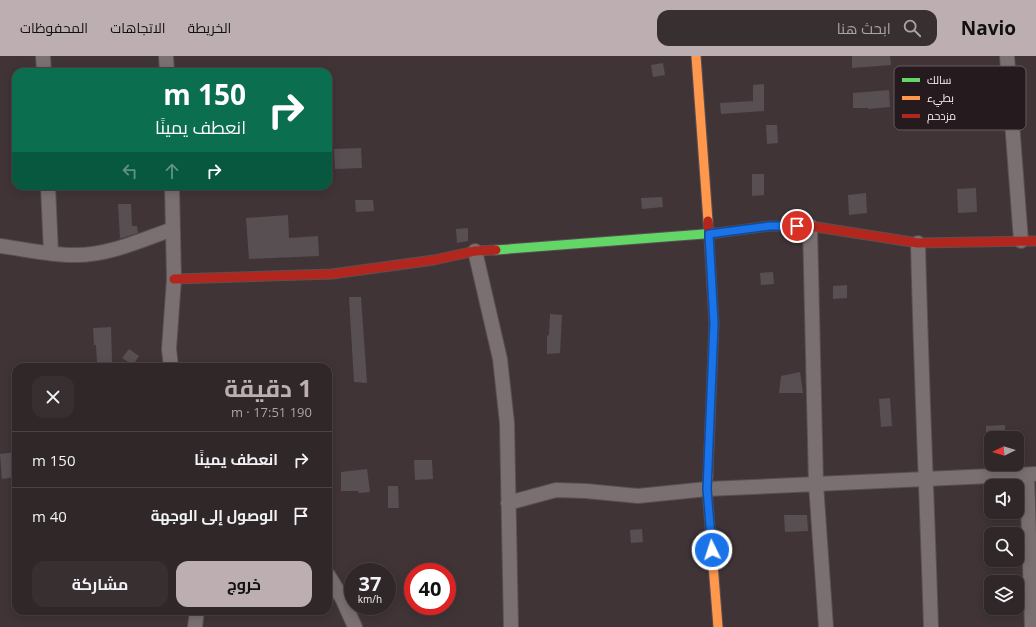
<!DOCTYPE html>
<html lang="ar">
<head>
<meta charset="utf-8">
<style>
	body { margin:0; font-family:"Open Sans",Cairo,sans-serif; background:#382f31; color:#f1f3f6; direction:rtl; height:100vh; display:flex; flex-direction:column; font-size:15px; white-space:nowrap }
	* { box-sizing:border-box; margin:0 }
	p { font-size:13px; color:#a8a5a8 }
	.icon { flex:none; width:22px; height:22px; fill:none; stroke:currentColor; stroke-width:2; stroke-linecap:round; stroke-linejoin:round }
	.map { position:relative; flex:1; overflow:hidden; direction:ltr }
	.drawer { position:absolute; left:12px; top:307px; width:320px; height:252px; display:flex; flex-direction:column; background:#302729; border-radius:12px; box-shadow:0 2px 10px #0003,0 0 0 1px #4b4446; direction:rtl }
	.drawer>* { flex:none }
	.guide { position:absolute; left:12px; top:12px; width:320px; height:122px; border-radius:12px; box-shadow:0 2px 10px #0003,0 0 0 1px #4b4446; direction:rtl; background:#0b6e4f; color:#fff; overflow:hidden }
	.needle { width:26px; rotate:265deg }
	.controls { position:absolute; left:984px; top:375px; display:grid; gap:8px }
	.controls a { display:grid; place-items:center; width:40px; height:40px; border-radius:8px; background:#302729; box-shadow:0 2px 10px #0003,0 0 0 1px #4b4446; font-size:20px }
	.speed { position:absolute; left:344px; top:507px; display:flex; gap:8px; font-size:20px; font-weight:700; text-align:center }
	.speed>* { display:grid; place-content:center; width:52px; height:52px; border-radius:50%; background:#302729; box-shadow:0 2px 10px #0003,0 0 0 1px #4b4446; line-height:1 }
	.speed small { font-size:10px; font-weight:400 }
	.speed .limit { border:6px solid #d22; background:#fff; color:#111 }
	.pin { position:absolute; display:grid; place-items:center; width:34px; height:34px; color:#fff; margin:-17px; border:2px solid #fff; border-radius:50%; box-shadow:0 1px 4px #0007 }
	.me { position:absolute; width:44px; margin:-22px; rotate:356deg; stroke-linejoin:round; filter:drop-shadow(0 0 3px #0008) }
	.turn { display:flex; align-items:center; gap:14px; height:84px; padding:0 20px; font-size:18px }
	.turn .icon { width:52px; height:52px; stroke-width:2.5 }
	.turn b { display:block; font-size:28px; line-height:34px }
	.lanes { display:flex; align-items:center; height:38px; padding:0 20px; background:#0003; justify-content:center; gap:20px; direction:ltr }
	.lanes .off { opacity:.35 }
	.round { display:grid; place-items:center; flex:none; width:42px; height:42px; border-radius:12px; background:#382f31 }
	.headline { display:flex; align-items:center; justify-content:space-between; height:68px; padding:0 20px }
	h1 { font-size:24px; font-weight:700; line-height:30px; color:#bcaeb1 }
	.primary-button { display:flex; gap:8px; margin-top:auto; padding:8px 20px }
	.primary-button a { flex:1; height:46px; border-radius:12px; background:#bcaeb1; color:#111; font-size:16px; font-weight:700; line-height:46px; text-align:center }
	.primary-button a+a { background:#382f31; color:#f1f3f6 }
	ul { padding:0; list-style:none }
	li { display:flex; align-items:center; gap:12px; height:56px; padding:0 20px; border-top:1px solid #4b4446 }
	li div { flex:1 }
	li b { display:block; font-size:15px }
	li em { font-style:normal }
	header { display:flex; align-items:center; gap:24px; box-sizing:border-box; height:56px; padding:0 20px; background:#bcaeb1; color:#111 }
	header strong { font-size:19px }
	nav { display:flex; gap:22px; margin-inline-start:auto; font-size:14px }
	.search { width:280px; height:36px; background:#382f31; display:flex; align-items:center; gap:10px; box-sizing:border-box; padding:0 14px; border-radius:12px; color:#a8a5a8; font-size:15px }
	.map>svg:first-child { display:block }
</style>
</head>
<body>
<header>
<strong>Navio</strong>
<div class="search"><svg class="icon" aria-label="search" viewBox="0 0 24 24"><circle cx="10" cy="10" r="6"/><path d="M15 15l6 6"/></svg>ابحث هنا</div>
<nav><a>الخريطة</a><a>الاتجاهات</a><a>المحفوظات</a></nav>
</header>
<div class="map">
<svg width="1036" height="571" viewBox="0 0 1036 571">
	<rect width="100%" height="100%" fill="#403437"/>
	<path fill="#584f53" d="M852 0H890L891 9 852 12Z
		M663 7 665 19 653 21 651 9Z
		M764 28V55L721 58 720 47 753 45V29Z
		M889 34 890 51 868 53V52H853V37Z
		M766 69H777L778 87 767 88Z
		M361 92 362 112 335 113 334 93Z
		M752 118H764V139L752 140Z
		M976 132 977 156 958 157 957 133Z
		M866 137 867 157 849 159 848 139Z
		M662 141 663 151 642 153 641 142Z
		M355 144H373L374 155 356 156Z
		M118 148H131L132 170H137L138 177 119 183 120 182Z
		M288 159 289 182 318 180 319 200 249 203 246 162Z
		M468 172V185L457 187 456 173Z
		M773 216 774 228 761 229 760 217Z
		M847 229V242L833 243V230Z
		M349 241H361L367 327 354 326Z
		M550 258 562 259 560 297 547 298V280L549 279Z
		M111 271 112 306 97 307 96 289H94L93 272Z
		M129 293 139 300 133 309 122 302Z
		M800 316 803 337H779L781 320Z
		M890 342 892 370 881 371 879 343Z
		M1005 369V382H986V370Z
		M16 396V421L2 423 0 398Z
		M414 404H432L433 423 415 424Z
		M367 413 370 436 359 437 358 435H341V416Z
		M388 430H398L399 452H388Z
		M784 459H807L808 475 785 476Z
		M642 473 643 486 631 487 630 474Z"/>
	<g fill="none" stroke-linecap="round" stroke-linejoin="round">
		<g stroke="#5a5052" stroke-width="16">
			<path id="street" d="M43 0 44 16
				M166 0 167 16
				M1007 0 1021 185
				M48 130 51 197
				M810 170 816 428 826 571
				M918 187C921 315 927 443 931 571
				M0 190C24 193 49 199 73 199 108 200 141 184 173 173
				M475 195 500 303 507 367 511 571
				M171 311 169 293 174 223 172 130
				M1027 419 1032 571
				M508 447 556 434 586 435 638 440 707 433 1036 418
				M328 519 342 542 355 571
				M195 571 197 555"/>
		</g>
		<g stroke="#5a5052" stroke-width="11">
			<path id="fast" d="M496 194 717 177"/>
		</g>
		<g stroke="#5a5052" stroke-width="11">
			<path id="slow" d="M696 0 708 165
				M708 418 707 433 718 571"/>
		</g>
		<g stroke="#5a5052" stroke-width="11">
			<path id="jam" d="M717 177 770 170H810L918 187 1036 185
				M174 223 332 218 434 204 475 195 496 194
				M708 418 714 268 708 165"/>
		</g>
		<use href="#street" stroke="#7a7072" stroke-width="14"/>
		<use href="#fast" stroke="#63d668" stroke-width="9"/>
		<use href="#slow" stroke="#ff974d" stroke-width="9"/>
		<use href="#jam" stroke="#b3261e" stroke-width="9"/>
	</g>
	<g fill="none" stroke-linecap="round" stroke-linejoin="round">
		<g stroke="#114b97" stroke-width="10">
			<path id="route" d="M712 494 707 433 714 268 709 178 770 170H797"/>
		</g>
		<use href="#route" stroke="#1a73e8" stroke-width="7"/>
	</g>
	<rect x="894" y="10" width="132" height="64" rx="6" fill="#251a1d" stroke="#665a5d" stroke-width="1"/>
	<rect x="902" y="22" width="18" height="4" fill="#63d668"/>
	<rect x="902" y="40" width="18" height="4" fill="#ff974d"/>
	<rect x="902" y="58" width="18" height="4" fill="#b3261e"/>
	<g font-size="11" fill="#feeff3">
		<text x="927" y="28">سالك</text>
		<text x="927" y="46">بطيء</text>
		<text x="927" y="64">مزدحم</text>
	</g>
</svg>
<div class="controls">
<a><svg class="needle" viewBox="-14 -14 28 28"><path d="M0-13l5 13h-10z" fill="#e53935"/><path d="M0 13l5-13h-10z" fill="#a8a5a8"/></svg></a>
<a><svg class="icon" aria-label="sound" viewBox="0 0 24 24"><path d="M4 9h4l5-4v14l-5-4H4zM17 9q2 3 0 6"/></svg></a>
<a><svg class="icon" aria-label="search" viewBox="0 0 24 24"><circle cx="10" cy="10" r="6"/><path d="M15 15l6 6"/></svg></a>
<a><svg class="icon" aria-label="layers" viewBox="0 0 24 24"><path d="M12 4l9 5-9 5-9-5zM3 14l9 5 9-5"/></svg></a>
</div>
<div class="speed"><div>37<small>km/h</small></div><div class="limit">40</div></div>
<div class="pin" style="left:797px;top:170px;background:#d93025"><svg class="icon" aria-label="arrive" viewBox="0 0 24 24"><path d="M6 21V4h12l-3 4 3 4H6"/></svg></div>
<svg class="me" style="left:712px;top:494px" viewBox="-20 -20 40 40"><circle r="17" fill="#1a73e8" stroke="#fff" stroke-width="3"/><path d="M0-11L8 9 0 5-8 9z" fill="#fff"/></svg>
<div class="guide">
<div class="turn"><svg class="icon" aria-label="right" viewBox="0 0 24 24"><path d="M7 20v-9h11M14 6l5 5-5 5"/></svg><div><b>150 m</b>انعطف يمينًا</div></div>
<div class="lanes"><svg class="icon off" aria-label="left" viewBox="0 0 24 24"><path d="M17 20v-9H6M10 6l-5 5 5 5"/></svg><svg class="icon off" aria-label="ahead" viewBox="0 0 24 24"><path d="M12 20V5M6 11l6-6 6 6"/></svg><svg class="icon" aria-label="right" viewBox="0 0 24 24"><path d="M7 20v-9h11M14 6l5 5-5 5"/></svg></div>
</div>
<section class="drawer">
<div class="headline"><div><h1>1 دقيقة</h1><p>190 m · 17:51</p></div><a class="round"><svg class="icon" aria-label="close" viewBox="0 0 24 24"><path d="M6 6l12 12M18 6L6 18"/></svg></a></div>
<ul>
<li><svg class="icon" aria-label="right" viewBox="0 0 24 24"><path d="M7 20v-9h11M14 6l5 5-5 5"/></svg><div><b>انعطف يمينًا</b></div><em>150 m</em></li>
<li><svg class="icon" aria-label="arrive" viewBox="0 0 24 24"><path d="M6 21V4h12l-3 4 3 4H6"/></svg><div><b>الوصول إلى الوجهة</b></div><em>40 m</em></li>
</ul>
<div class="primary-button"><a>خروج</a><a>مشاركة</a></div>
</section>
</div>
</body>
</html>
